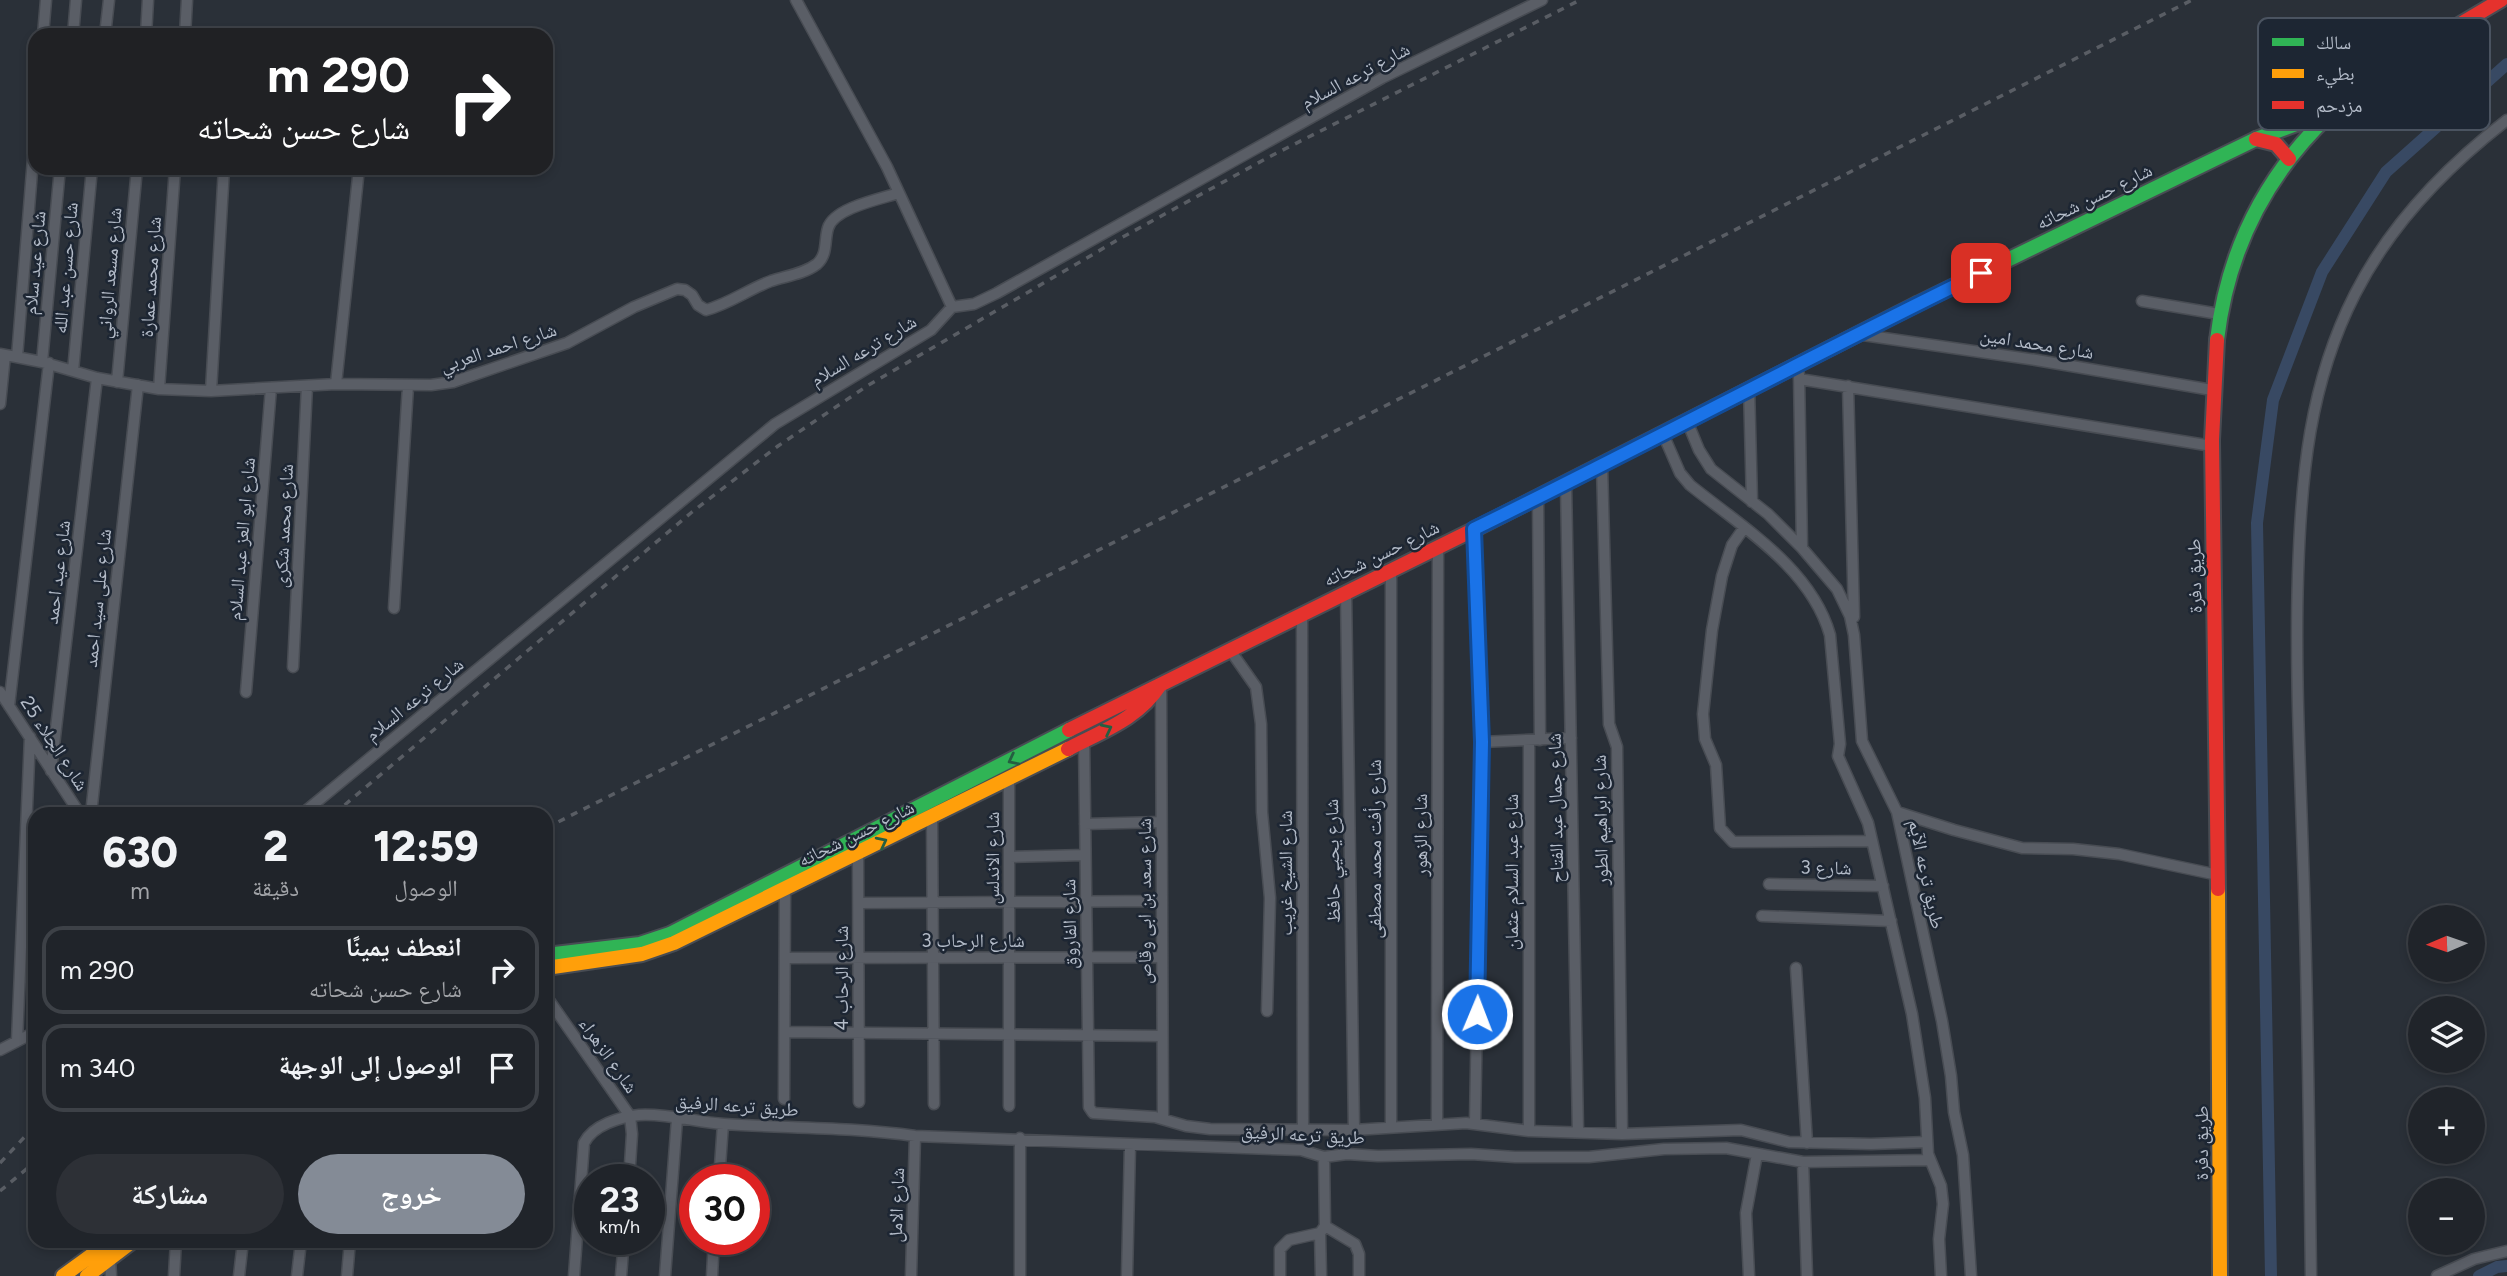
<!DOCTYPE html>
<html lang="ar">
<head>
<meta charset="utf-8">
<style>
	body { margin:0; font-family:Figtree,"Noto Naskh Arabic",sans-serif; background:#2d3036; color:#f1f3f6; direction:rtl; height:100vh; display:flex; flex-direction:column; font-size:26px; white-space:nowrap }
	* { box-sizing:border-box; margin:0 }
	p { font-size:23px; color:#a2a4a8 }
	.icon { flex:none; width:38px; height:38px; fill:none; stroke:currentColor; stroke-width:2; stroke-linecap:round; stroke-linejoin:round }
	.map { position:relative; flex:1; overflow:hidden; direction:ltr }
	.side { position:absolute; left:28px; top:807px; width:525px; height:441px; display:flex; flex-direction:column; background:#20242a; border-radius:21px; box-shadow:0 4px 10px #0003,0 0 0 2px #3d4147; direction:rtl }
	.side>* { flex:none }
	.guide { position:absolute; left:28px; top:28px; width:525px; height:147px; border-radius:21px; box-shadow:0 4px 10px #0003,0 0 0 2px #3d4147; direction:rtl; background:#202124; color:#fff; overflow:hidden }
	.needle { width:46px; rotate:268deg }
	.fabs { position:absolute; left:2408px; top:905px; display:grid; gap:14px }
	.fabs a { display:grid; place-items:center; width:77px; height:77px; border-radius:50%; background:#20242a; box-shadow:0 4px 10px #0003,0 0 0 2px #3d4147; font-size:35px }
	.speed { position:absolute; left:574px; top:1164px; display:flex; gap:14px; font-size:35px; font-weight:700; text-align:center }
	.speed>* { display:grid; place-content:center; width:91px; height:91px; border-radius:50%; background:#20242a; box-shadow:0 4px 10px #0003,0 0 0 2px #3d4147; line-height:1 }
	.speed small { font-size:18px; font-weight:400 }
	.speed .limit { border:10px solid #d22; background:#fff; color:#111 }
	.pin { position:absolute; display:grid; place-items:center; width:60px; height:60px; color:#fff; margin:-30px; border-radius:14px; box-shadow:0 4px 10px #0006 }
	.me { position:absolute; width:77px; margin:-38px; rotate:1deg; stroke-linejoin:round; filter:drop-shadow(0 0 5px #0008) }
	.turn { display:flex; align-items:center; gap:24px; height:147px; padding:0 28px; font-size:32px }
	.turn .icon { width:91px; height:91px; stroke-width:2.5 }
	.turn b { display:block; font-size:49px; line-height:60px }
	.eta { display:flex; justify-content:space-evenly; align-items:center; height:119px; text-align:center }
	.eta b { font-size:42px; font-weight:800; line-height:49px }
	.action { display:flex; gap:14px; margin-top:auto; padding:14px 28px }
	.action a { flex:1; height:80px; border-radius:42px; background:#848b96; color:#fff; font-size:28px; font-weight:800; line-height:80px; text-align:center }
	.action a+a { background:#2d3036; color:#f1f3f6 }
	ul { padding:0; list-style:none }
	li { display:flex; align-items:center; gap:21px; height:88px; margin:0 14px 10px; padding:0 14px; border:4px solid #3d4147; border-radius:21px }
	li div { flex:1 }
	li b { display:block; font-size:26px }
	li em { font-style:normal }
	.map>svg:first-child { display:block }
</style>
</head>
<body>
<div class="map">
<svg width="2507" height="1276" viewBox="0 0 2507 1276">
	<rect width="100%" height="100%" fill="#2a3038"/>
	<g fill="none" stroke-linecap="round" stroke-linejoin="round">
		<path stroke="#384963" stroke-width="12" d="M2271 1276 2257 523 2273 400 2322 272 2386 172 2507 64
			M2479 1276 2497 1267 2507 1266"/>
		<g stroke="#484c53" stroke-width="13">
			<path id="street" d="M796 0 887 167 952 307
				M43 35 46 0
				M73 35 76 0
				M105 35 109 0
				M146 35 148 0
				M185 35 187 0
				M2142 301 2219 314
				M1856 334 2036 360 2212 390
				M0 354 42 362 97 378 159 389 211 391 336 384 431 385 453 382 567 343 634 307 677 289 685 290 692 295 698 305 706 310C729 304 749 289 771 281 786 276 804 274 817 264 828 254 824 241 828 228 834 208 880 199 899 193
				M17 357 35 134
				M42 362 60 168
				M73 371 92 168
				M1799 374 1802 548
				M1799 379 2212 446
				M117 382 137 168
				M336 384 359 168
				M1848 386 1854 617
				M1749 388 1752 502
				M159 389 175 168
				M211 391 224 168
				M0 404 5 355
				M1687 421 1699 450 1711 469 1768 514 1802 548 1837 589 1850 616 1854 635 1862 741 1897 812 1942 1021 1951 1076 1954 1112 1963 1155 1971 1276
				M1663 434 1680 473 1690 485C1742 527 1811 568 1830 635L1840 744 1838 756 1868 823 1912 1014 1925 1098 1928 1154 1941 1186 1943 1204 1939 1239 1941 1276
				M1602 466 1609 724 1617 747 1622 1134
				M1566 484 1578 1132
				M1538 497 1540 740
				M1744 528 1732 545 1722 576 1712 630 1703 714 1705 739 1716 765 1720 828 1733 842 1871 841
				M1473 529 1482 742 1475 1123
				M1346 592 1354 1130
				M394 608 408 386
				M1302 614 1303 1131
				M1230 650 1256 687 1261 724 1262 812 1270 898 1267 1011
				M293 667 307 386
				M1161 685 1163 1118
				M0 692 80 814
				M246 692 271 388
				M9 706 49 363
				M1084 740 1089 1107 1093 1113 1155 1117 1186 1126 1210 1129 1354 1130 1466 1123 1529 1131 1622 1134 1741 1130 1789 1142 1871 1144 1927 1142
				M1529 740V1131
				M1482 742 1571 738
				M51 771 97 378
				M1009 778V1106
				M1897 812 1954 830 2022 848 2073 849 2119 854 2218 875
				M91 814 138 385
				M302 814 775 424 931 330 952 307 974 304 997 293 1382 78 1542 0
				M932 817 934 1104
				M1085 824 1161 822
				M858 854 859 1102
				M1010 857 1085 855
				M1769 884 1883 886
				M859 903 1162 901
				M1762 916 1891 921
				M785 958 1162 957
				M1796 968 1807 1143
				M546 996 630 1116 632 1134 629 1180
				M785 1032 1162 1036
				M17 1041 30 737
				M0 1050 35 1032
				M784 1099 785 890
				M1437 1124 1438 546
				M1391 1128V570
				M1803 1162 1807 1276
				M719 1180 723 1124
				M1325 1226 1355 1244 1359 1254V1276
				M1320 1233 1321 1276
				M110 1258 111 1276
				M174 1276 176 1241
				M239 1276 243 1241
				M297 1276 301 1241
				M347 1276 350 1241
				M574 1276 584 1143C593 1125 620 1117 639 1115 666 1113 696 1122 724 1124 787 1128 852 1127 915 1136L1301 1150 1324 1157 1347 1154 1378 1156 1471 1154 1515 1157H1589L1664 1149 1726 1148 1803 1162 1930 1160
				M621 1276 624 1239
				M665 1276 677 1119
				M712 1276 714 1239
				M911 1276 915 1136
				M1020 1276V1138
				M1127 1276 1130 1145
				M1280 1276V1249L1289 1240 1320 1233 1325 1226 1324 1157
				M1749 1276 1746 1213 1757 1154
				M2311 1276C2309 1137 2308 997 2303 858 2300 764 2295 669 2298 575 2301 477 2309 384 2355 294 2390 225 2446 167 2507 120
				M2437 1276 2474 1259 2507 1251"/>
		</g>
		<g stroke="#484c53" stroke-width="18">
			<path id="fast" d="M1917 304 2256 139 2299 123 2320 122
				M2217 340C2231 219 2294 130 2393 64
				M546 955 640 944 670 934 1069 730"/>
		</g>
		<g stroke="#484c53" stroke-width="18">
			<path id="slow" d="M1479 527 1917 304
				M2218 889 2220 1276
				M546 968 642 954 674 943 1068 749
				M63 1276 111 1241
				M87 1276 133 1241"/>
		</g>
		<g stroke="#484c53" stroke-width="18">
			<path id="jam" d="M2393 64 2501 0
				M2256 139 2276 144 2289 159
				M2217 340 2212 440 2218 889
				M1069 730 1479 527
				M1068 749C1102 731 1138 719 1160 685"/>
		</g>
		<use href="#street" stroke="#5a5e66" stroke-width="10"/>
		<use href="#fast" stroke="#30b455" stroke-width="14"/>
		<use href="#slow" stroke="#ff9f0a" stroke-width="14"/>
		<use href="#jam" stroke="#e5322d" stroke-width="14"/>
		<path stroke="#595d64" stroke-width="3.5" stroke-dasharray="7 7" stroke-linecap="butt" d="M334 814 692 512 778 446 867 386 1121 238 1269 157 1580 0
			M546 828 2192 0
			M0 1163 35 1126
			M0 1191 35 1162"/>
	</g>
	<defs><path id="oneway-chevron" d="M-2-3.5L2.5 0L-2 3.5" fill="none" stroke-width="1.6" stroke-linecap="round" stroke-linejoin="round" transform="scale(1.75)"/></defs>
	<g stroke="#255f41">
		<use href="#oneway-chevron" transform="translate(1107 729) rotate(-27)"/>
		<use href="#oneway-chevron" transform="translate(1013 760) rotate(153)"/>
		<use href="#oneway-chevron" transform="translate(882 842) rotate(-27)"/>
	</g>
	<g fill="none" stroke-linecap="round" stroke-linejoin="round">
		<g stroke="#114b97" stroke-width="18">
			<path id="route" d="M1477 1014 1482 742 1474 529C1644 446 1810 356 1981 273"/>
		</g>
		<use href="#route" stroke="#1a73e8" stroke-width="12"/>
	</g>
	<g text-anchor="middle" stroke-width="5" stroke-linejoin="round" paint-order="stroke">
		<g font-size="19" fill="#b4bcc9" stroke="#1d2633">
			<text transform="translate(1355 75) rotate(-28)" y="7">شارع ترعه السلام</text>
			<text transform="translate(2094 196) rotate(-26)" y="7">شارع حسن شحاته</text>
			<text transform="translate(34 263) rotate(-85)" y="7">شارع عيد سلام</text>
			<text transform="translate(65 268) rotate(-85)" y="7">شارع حسن عبد الله</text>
			<text transform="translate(109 273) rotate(-85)" y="7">شارع مسعد الرواني</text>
			<text transform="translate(150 277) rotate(-86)" y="7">شارع محمد عمارة</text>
			<text transform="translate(2037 343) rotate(9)" y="7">شارع محمد امين</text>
			<text transform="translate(498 347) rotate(-18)" y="7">شارع احمد العربي</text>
			<text transform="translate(863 350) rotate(-31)" y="7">شارع ترعه السلام</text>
			<text transform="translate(283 526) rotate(-87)" y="7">شارع محمد شكرى</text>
			<text transform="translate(241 539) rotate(-85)" y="7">شارع ابو العز عبد السلام</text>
			<text transform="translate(1381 553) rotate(-26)" y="7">شارع حسن شحاته</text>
			<text transform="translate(57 572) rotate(-83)" y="7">شارع عيد احمد</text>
			<text transform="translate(2194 576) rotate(-91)" y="7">طريق دفرة</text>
			<text transform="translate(97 598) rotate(-84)" y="7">شارع على سيد احمد</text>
			<text transform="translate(414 699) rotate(-39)" y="7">شارع ترعه السلام</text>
			<text transform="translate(55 743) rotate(57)" y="7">شارع الجلاء 25</text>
			<text transform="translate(1555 808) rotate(-91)" y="7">شارع جمال عبد الفتاح</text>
			<text transform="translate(1600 820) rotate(-91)" y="7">شارع ابراهيم الطور</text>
			<text transform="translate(856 833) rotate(-26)" y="7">شارع حسن شحاته</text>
			<text transform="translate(1420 835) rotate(-90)" y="7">شارع الزهور</text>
			<text transform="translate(1374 849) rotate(-90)" y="7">شارع رأفت محمد مصطفى</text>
			<text transform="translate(992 858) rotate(-90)" y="7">شارع الاندلس</text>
			<text transform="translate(1332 861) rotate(-91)" y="7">شارع يحيي حافظ</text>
			<text transform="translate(1826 867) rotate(1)" y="7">شارع 3</text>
			<text transform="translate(1511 872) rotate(-90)" y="7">شارع عبد السلام عثمان</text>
			<text transform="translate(1285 873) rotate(-90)" y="7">شارع الشيخ غريب</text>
			<text transform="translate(1927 874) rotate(78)" y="7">طريق ترعه الآيم</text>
			<text transform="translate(1144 901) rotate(-90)" y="7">شارع سعد بن ابى وقاص</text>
			<text transform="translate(1069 924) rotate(-91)" y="7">شارع الفاروق</text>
			<text x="973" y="947">شارع الرحاب 3</text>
			<text transform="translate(841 978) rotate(-90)" y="7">شارع الرحاب 4</text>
			<text transform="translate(609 1055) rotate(55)" y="7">شارع الزهراء</text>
			<text transform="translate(737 1105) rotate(4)" y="7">طريق ترعه الرفيق</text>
			<text transform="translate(1303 1134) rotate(3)" y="7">طريق ترعه الرفيق</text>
			<text transform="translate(2201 1143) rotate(-90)" y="7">طريق دفرة</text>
			<text transform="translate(896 1205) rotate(-88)" y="7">شارع الامل</text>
		</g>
	</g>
	<rect x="2258" y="18" width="232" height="112" rx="10" fill="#1d2633" stroke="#4a5360" stroke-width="2"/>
	<rect x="2272" y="38" width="32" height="8" fill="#30b455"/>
	<rect x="2272" y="69" width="32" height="9" fill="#ff9f0a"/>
	<rect x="2272" y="101" width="32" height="8" fill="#e5322d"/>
	<g font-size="19" fill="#b4bcc9">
		<text x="2316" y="49">سالك</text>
		<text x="2316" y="80">بطيء</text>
		<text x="2316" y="112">مزدحم</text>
	</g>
</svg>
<div class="fabs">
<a><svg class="needle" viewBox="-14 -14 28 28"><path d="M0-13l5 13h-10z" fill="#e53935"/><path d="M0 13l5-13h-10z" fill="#a2a4a8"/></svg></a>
<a><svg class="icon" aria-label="layers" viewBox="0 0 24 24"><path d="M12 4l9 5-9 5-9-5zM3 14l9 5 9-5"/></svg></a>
<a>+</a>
<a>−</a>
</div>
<div class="speed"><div>23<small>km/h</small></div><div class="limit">30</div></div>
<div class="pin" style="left:1981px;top:273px;background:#d93025"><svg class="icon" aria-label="arrive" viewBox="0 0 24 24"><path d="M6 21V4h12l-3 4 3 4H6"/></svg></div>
<svg class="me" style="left:1477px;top:1014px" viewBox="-20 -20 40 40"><circle r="17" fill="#1a73e8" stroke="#fff" stroke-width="3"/><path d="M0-11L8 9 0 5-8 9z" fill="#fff"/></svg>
<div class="guide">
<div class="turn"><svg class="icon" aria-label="right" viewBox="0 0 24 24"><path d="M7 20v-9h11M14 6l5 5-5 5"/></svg><div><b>290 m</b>شارع حسن شحاته</div></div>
</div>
<section class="side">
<div class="eta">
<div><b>12:59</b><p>الوصول</p></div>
<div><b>2</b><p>دقيقة</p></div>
<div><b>630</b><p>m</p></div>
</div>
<ul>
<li><svg class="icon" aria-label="right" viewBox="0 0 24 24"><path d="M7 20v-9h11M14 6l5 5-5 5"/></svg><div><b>انعطف يمينًا</b><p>شارع حسن شحاته</p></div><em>290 m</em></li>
<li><svg class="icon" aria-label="arrive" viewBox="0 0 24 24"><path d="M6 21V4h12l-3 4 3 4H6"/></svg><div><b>الوصول إلى الوجهة</b></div><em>340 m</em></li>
</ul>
<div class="action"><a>خروج</a><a>مشاركة</a></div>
</section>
</div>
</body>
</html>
